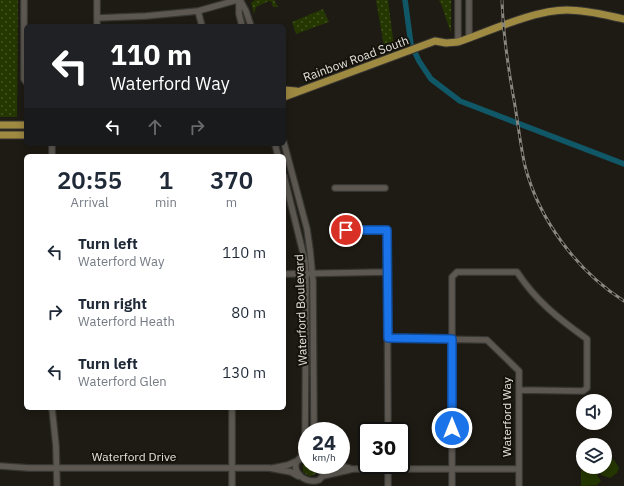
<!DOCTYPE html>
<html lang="en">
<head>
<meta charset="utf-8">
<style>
	body { margin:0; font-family:"IBM Plex Sans",sans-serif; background:#f6f6f7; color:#1f2937; height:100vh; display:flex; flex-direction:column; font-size:15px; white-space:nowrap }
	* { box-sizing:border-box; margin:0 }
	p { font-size:13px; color:#747a83 }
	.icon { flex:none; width:22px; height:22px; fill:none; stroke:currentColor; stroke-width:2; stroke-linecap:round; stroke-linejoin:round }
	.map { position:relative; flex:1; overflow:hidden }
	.side { position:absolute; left:24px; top:154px; width:262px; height:256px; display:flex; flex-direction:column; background:#fff; border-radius:6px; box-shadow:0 2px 10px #0003 }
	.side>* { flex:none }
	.banner { position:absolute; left:24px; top:24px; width:262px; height:122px; border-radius:6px; box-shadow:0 2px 10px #0003; background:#202124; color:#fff; overflow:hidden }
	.controls { position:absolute; left:576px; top:394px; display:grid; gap:8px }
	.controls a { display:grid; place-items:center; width:36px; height:36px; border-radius:50%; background:#fff; box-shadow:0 2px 10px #0003; font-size:20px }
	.speed { position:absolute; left:298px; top:422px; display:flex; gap:8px; font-size:20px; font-weight:700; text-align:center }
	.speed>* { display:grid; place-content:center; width:52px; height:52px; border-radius:50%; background:#fff; box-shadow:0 2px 10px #0003; line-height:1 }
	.speed small { font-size:10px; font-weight:400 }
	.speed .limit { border:2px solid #111; border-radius:6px; background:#fff; color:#111 }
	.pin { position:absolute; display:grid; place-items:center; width:34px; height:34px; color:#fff; margin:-17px; border:2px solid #fff; border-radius:50%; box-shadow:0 1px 4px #0007 }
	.me { position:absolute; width:44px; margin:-22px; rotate:0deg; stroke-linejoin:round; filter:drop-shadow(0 0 3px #0008) }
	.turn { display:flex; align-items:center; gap:14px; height:84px; padding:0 20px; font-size:18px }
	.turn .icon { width:52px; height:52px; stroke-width:2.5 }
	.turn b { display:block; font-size:28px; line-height:34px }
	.lanes { display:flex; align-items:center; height:38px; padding:0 20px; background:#0003; justify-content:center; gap:20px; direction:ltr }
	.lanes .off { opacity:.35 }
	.eta { display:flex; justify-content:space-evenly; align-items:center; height:68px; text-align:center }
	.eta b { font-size:24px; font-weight:600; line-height:28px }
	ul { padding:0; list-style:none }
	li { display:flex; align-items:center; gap:12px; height:60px; padding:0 20px }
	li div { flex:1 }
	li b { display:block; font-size:15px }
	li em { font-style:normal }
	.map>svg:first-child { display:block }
</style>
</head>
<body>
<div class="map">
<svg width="624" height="486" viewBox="0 0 624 486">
	<defs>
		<pattern id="grass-dots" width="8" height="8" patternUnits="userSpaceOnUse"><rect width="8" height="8" fill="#253700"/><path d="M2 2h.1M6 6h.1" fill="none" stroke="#445425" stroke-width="1.8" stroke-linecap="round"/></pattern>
	</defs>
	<rect width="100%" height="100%" fill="#1e1b14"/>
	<path fill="url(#grass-dots)" d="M0 0H18L17 117H0Z
		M255 0H274L278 7H273L271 1H269L256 7 254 14 251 3Z
		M376 0H388L394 46 385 52Z
		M439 0H451V33L441 4Z
		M323 9 329 22 296 34 292 22Z
		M307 461V465L317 466C318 472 315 476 309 476L303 472V465Z"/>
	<path fill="#253700" d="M608 458 614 460 619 468 617 473 610 478 601 475 599 467H605V459Z
		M586 467H592L601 481 597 485 581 486V471Z"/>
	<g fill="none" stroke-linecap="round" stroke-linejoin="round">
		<path stroke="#105867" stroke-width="5.5" d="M405 0 411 44 419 61 431 79 460 101 624 164"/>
		<g stroke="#383632" stroke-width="8">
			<path id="minor" d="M24 0V79L26 82
				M239 0V14L242 26
				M240 0 246 11 251 26
				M469 0V38
				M198 11 202 26
				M97 18 146 16 198 11 237 0
				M97 26V0
				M458 42V0
				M284 143 307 229 310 250 313 281 314 431
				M52 144V156
				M275 144 278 156
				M284 176 305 261 306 273 305 455
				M335 188H385
				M346 230H387L388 431
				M284 274 387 272
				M388 338 487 340 519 371V486
				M52 408 56 446 57 486
				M232 408V486
				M307 454C283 463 302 486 319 480 324 476 325 471 324 465
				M335 465 349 468
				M0 466 29 468H269L291 472 298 476
				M388 466V486
				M273 468 288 465 299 460
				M323 476 353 469H519
				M452 486V277L457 272H517C536 301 559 319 587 339V388L583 391 519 390"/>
		</g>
		<g stroke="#383632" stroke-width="9">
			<path id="major" d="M284 90 296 91
				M284 97 435 41 446 43 458 42C490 31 534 10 567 10 587 10 605 15 624 19
				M0 125H26
				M0 135H26"/>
		</g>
		<use href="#minor" stroke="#5c5851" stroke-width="5.5"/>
		<use href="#major" stroke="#9f8a41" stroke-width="7"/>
		<g stroke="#898680" stroke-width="3">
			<path id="rail" d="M502 0C503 34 508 67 514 100 518 122 520 144 525 166 539 220 577 271 624 301"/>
		</g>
		<use href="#rail" stroke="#15120c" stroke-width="1.5" stroke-dasharray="4.5" stroke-linecap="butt"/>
	</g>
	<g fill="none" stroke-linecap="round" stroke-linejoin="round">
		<g stroke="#114b97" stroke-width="10">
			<path id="route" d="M346 230H387L388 338 452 339V428"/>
		</g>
		<use href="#route" stroke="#1a73e8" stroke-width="7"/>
	</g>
	<g text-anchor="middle" stroke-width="4" stroke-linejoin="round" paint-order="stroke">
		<g font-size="12" fill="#e4e2dd" stroke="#15120c">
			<text transform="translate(356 59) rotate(-20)" y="4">Rainbow Road South</text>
			<text transform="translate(301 310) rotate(-92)" y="4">Waterford Boulevard</text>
			<text transform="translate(507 417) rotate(-90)" y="4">Waterford Way</text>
			<text x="134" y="461">Waterford Drive</text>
		</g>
	</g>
</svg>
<div class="controls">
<a><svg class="icon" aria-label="sound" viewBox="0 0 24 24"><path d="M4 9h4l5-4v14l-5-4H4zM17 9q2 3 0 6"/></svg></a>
<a><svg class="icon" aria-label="layers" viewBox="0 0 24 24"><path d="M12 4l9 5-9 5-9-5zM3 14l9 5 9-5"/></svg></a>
</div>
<div class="speed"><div>24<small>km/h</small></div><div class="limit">30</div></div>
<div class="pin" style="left:346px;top:230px;background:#d93025"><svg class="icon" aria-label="arrive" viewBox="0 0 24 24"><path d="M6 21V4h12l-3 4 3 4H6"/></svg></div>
<svg class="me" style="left:452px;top:428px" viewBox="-20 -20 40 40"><circle r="17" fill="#1a73e8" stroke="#fff" stroke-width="3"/><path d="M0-11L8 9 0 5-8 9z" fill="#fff"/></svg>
<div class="banner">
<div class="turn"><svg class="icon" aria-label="left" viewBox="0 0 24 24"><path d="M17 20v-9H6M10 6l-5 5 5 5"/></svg><div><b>110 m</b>Waterford Way</div></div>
<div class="lanes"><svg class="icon" aria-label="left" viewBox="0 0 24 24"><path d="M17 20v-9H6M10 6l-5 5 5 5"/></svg><svg class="icon off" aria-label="ahead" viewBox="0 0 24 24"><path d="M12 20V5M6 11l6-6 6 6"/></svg><svg class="icon off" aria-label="right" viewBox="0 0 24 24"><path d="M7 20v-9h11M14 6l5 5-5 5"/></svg></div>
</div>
<section class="side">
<div class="eta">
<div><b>20:55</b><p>Arrival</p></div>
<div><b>1</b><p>min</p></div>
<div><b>370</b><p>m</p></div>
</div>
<ul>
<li><svg class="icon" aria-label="left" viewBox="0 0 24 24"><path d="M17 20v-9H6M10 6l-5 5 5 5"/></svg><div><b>Turn left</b><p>Waterford Way</p></div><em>110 m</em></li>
<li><svg class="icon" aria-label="right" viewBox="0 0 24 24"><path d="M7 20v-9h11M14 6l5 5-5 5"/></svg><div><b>Turn right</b><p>Waterford Heath</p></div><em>80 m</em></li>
<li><svg class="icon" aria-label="left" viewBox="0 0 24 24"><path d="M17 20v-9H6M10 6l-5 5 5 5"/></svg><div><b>Turn left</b><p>Waterford Glen</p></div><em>130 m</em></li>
</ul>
</section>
</div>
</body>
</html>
